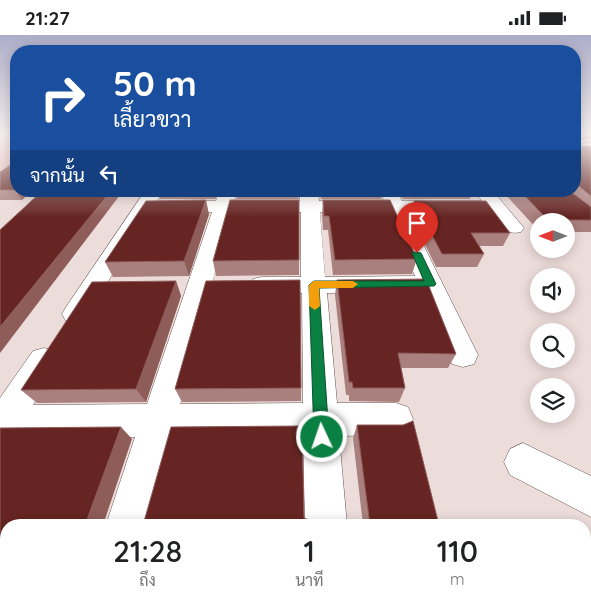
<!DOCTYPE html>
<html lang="th">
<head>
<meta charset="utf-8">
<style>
	body { margin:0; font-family:Quicksand,Sarabun,sans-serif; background:#f2f2f2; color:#202124; height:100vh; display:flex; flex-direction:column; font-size:19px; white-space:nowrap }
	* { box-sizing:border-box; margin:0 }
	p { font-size:16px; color:#757577 }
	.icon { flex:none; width:28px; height:28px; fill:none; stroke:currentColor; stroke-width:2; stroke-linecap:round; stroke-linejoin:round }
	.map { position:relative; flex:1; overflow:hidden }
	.panel { position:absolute; left:0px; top:484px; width:591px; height:96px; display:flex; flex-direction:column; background:#fff; border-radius:20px 20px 0 0; box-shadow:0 2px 12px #0003 }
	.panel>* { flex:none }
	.guide { position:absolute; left:10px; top:10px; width:571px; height:152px; border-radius:20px; box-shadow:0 2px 12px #0003; background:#1a4fa0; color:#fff; overflow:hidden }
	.needle { width:32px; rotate:270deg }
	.fabs { position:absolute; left:530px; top:178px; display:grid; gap:10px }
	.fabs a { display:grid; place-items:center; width:45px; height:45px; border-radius:50%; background:#fff; box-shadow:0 2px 12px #0003; font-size:25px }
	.pin { position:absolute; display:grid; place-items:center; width:42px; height:42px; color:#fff; margin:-51px -21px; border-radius:50% 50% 50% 0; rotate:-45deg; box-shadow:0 0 5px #0007 }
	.pin .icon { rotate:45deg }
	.me { position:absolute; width:55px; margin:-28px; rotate:357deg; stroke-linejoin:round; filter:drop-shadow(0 0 4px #0008) }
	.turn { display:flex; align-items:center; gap:18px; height:105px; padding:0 20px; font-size:22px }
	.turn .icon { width:65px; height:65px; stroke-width:2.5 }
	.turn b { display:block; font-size:35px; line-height:42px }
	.then { display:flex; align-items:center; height:48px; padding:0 20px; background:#0003; gap:10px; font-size:19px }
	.eta { display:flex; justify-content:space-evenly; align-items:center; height:85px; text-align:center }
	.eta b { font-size:30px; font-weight:600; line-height:35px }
	.status { display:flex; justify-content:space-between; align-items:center; height:35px; padding:0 25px; background:#fff; direction:ltr }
	.status svg { height:14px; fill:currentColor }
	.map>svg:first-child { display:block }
</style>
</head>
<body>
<div class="status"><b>21:27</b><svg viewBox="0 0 49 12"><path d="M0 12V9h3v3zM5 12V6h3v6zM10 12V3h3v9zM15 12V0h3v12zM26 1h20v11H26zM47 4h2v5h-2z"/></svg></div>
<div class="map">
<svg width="591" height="579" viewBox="0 0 591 579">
	<rect width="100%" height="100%" fill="#ecdcda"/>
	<path fill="#e6b5b0" d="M0 101H16V132L0 141Z"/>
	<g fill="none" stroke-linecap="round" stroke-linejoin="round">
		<g stroke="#635553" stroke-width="1">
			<path id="lane" d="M591 108V112L575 114V110Z"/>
		</g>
		<g stroke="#635553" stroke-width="1">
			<path id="street" d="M145 156H163L84 286 75 289 66 286 62 279 66 272Z
				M219 156H237L234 166H300V156H318L319 166H384L381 156H397L402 166H482L476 158 477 156H493L524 193 521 197C505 201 500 188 491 177H407L478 320 474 329 463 332 452 329 422 257 327 258 337 368H396L408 372 413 384 408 396 396 400 339 401 347 490H305L303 401 172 402 148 490H106L135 402 13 403 0 410V363L33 316 44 313 55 316 59 325 33 370 147 369 212 177 170 178 163 176 161 172 163 168 170 166H216ZM231 177H301V242H262L253 244 250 250 253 256 262 258H302L303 368 180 369ZM320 177H388L415 241 325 242Z
				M523 408 591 441V482L510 440 504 427 510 414Z
				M76 574H126L125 579H75Z
				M306 574H356V579H306Z"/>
		</g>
		<use href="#lane" fill="#fff" fill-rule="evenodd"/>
		<use href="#street" fill="#fff" fill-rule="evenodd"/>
	</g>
	<path fill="#a9807e" d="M575 101H591V103L579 105 580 111 591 112V197H566V186H539V196L502 156H575Z
		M16 126 22 165H0V137Z
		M157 156H218L215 164H160Z
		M235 156H300L298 164H237Z
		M320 156H383L381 164H321Z
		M398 156H473L470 164H403Z
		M299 165V240L216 241 213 226Z
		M323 165 417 224 412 239 333 240 328 195H323L322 179Z
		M414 166 510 198 503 211H479L484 219 477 232H436L410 179Z
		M209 179 189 241 113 242 105 227Z
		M337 245 456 319 448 333H401L405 353 399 367 349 366V360H346L335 260Z
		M176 246 181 261 146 367 37 368 21 355Z
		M301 353V366L182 367 175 354Z
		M357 390 439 490H363L353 403Z
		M373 574H460L461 579H373Z"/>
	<path fill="#8e5c59" d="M575 101H591V103L575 105Z
		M16 154V156H32L22 165 15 155Z
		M111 156H123L0 318V292Z
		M213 156H218L215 164Z
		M206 165 209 179 189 241 184 226Z
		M176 246 181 261 146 367 136 354Z
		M121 392 132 404 103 490H85Z
		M54 574H75L73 579H52Z"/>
	<path fill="#662522" stroke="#8e5c59" d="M575 102 580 105V111H589L591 112V161L575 148Z
		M16 126V154L15 155H0V137Z
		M42 156H111L0 292V195Z
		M520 156H570L591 172V185H548Z
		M206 165 184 226 105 227 146 166Z
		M230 165H299V225L213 226Z
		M323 165H390L417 224 335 225 329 181H324Z
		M414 166H486L510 198H471L484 219H442Z
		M426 244 456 319 398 318 405 353H353L352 347H349L337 245Z
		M300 245 301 353 175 354 206 246Z
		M176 246 136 354 21 355 92 247Z
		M413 386 439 490H370L357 390H403Z
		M302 391 304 483 309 485V490H143L171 392Z
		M121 392 85 490H6V574H54L52 579H0V393Z
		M120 574H305V579H306H119Z
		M380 574H460L461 579H381Z"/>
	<linearGradient id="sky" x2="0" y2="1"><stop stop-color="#acadc9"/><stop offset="0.55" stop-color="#f6efee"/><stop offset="1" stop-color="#f6efee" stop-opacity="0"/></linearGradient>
	<rect width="591" height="182" fill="url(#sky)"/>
	<path fill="#0b8043" stroke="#07532c" d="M414 217 421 218 436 249 434 251 319 253 329 402 327 407 322 409 316 407 314 402 309 250 314 246H424L412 218Z"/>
	<path fill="#f59e0b" d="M314 246H353L358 249 353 253H319L320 271 315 275 309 271V250Z"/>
</svg>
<div class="fabs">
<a><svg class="needle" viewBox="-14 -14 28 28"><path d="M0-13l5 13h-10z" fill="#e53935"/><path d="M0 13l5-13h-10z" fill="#757577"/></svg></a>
<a><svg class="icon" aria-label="sound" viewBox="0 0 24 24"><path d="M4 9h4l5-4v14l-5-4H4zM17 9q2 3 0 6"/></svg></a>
<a><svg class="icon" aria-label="search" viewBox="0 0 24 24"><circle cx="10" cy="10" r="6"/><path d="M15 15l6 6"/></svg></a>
<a><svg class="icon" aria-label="layers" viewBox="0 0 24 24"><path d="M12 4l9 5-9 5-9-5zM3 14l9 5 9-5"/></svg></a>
</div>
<div class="pin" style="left:417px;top:218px;background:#d93025"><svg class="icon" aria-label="arrive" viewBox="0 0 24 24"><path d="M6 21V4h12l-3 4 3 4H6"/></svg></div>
<svg class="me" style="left:322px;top:402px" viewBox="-20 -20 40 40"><circle r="17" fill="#0b8043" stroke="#fff" stroke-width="3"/><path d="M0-11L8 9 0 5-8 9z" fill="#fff"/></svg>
<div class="guide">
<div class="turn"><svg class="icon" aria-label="right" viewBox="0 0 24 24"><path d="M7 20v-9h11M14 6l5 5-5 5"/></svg><div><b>50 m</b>เลี้ยวขวา</div></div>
<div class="then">จากนั้น<svg class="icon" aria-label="left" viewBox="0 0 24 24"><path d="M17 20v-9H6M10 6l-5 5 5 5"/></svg></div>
</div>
<section class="panel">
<div class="eta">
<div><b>21:28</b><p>ถึง</p></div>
<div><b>1</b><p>นาที</p></div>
<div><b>110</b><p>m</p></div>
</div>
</section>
</div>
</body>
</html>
